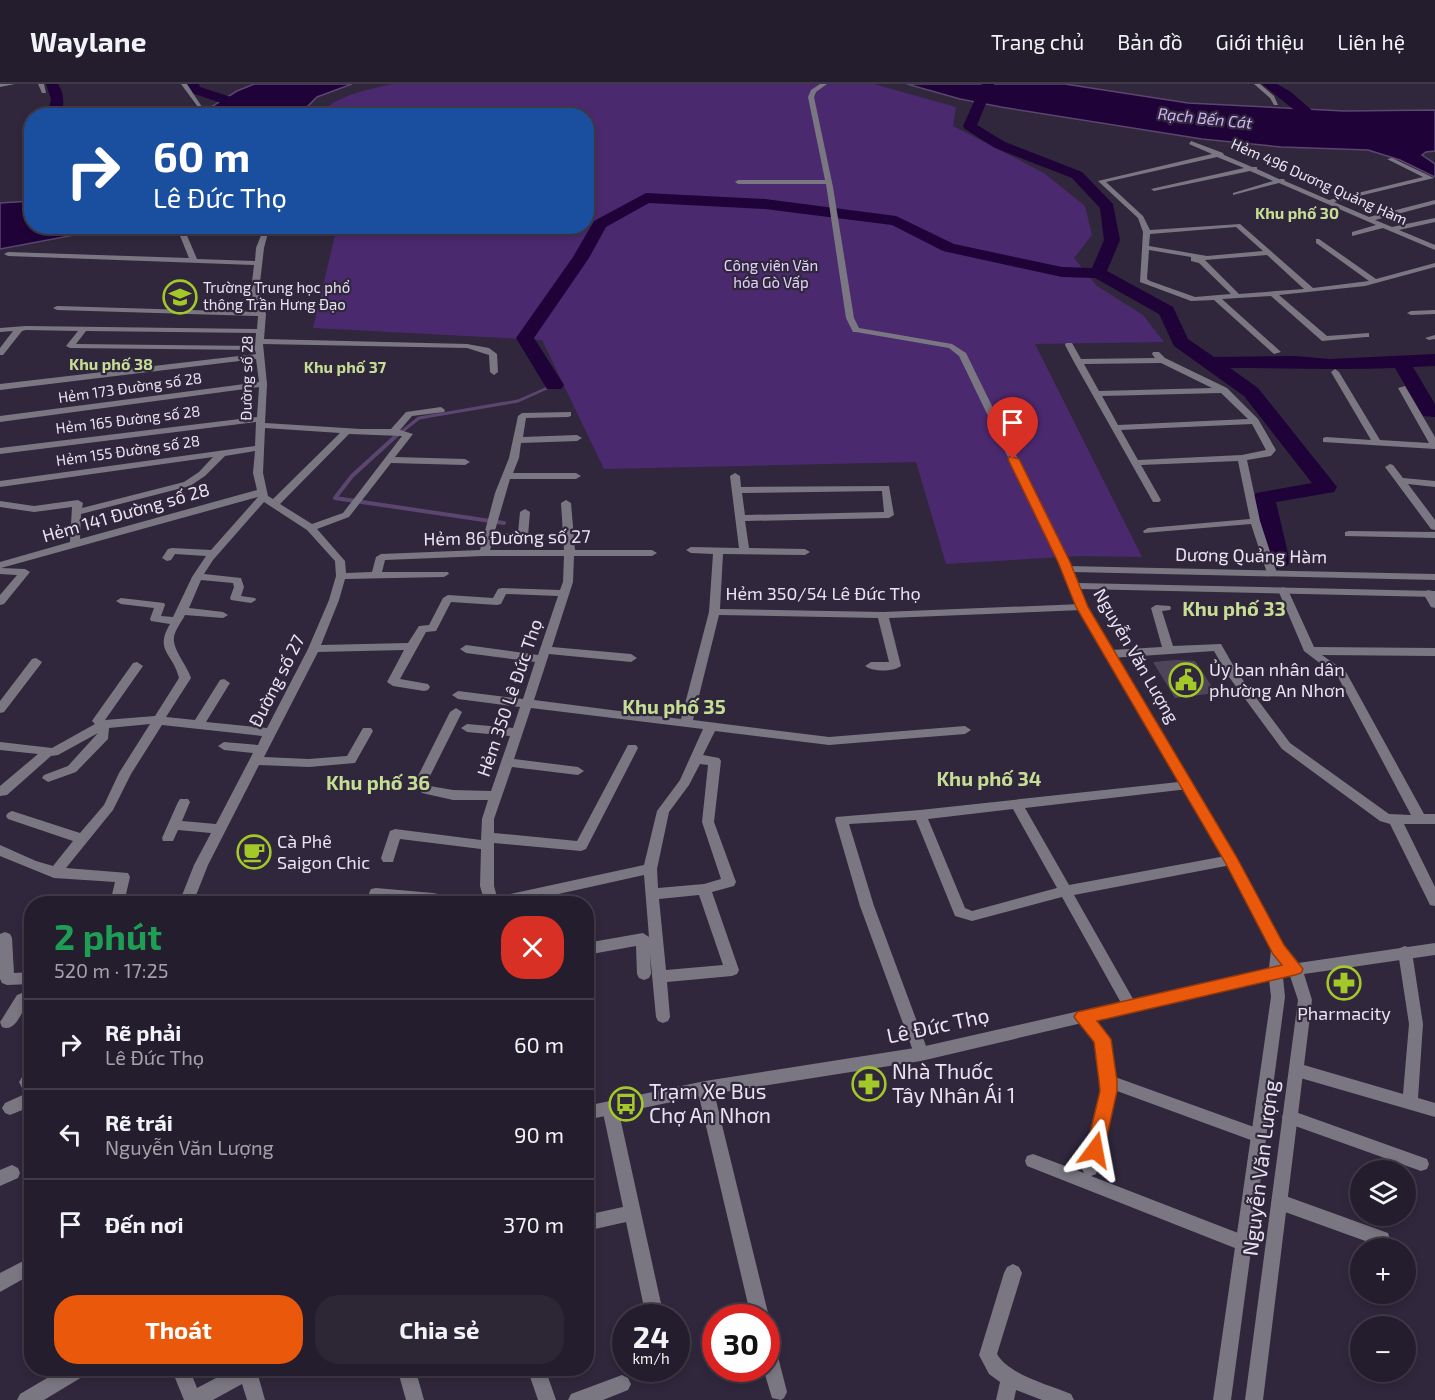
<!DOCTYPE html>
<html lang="vi">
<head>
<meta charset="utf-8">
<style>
	body { margin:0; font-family:"Exo 2",sans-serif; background:#2c2635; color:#f1f3f6; height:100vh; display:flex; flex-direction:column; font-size:22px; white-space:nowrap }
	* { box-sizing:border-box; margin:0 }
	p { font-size:20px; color:#a3a2aa }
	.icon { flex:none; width:33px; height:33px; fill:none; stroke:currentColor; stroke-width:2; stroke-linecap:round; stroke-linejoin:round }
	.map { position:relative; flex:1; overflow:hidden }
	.sheet { position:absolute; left:24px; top:812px; width:570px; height:480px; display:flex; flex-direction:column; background:#241d2d; border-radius:24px; box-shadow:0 3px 9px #0003,0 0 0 2px #413b49 }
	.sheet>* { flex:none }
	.banner { position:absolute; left:24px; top:24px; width:570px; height:126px; border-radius:24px; box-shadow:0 3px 9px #0003,0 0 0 2px #413b49; background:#1a4fa0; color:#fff; overflow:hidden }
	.fabs { position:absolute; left:1350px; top:1076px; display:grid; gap:12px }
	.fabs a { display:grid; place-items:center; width:66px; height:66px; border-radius:50%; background:#241d2d; box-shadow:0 3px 9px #0003,0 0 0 2px #413b49; font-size:30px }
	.speed { position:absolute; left:612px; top:1220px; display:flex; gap:12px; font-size:30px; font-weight:700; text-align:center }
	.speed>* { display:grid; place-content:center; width:78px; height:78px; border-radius:50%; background:#241d2d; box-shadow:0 3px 9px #0003,0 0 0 2px #413b49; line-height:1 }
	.speed small { font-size:15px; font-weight:400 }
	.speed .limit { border:9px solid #d22; background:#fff; color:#111 }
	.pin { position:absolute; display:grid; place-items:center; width:51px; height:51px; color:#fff; margin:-62px -26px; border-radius:50% 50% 50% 0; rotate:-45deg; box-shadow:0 0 6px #0007 }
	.pin .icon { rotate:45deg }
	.me { position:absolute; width:66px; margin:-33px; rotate:13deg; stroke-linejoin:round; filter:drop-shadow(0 0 4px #0008) }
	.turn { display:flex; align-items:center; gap:21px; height:126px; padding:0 30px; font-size:27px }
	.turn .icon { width:78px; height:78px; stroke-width:2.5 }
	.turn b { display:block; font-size:42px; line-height:51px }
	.round { display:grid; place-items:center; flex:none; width:63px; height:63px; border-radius:24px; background:#2c2635 }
	.summary { display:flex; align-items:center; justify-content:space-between; height:102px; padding:0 30px }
	h1 { font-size:36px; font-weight:700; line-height:45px; color:#1e9e55 }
	.cta { display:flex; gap:12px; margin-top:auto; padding:12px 30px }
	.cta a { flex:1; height:69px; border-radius:24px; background:#ea580c; color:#fff; font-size:24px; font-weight:700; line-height:69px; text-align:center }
	.cta a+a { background:#2c2635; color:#f1f3f6 }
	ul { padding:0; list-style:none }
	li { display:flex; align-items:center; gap:18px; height:90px; padding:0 30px; border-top:2px solid #413b49 }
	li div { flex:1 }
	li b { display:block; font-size:22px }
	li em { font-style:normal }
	header { display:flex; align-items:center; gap:36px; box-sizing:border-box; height:84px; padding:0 30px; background:#241d2d; border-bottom:2px solid #413b49 }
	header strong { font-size:28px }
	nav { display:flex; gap:33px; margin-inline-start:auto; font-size:21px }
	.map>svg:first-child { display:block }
</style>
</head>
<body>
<header>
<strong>Waylane</strong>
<nav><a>Trang chủ</a><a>Bản đồ</a><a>Giới thiệu</a><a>Liên hệ</a></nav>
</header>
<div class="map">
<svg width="1435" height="1316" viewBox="0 0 1435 1316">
	<rect width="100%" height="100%" fill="#30273c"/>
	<path fill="#4b296f" d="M392 0H874L956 23 953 42 1044 89 1085 122 1092 151 1074 174 1097 202 1143 231 1164 258 1035 260 1142 473 1080 472 946 480 916 378 604 385 542 256 313 244 337 143 586 142V32L318 31C337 11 366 6 392 0Z"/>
	<path fill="#1f0238" stroke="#5c4670" stroke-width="1.5" d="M254 0H352L317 13 299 31H198L237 7Z
		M907 0H1065L1188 19 1344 27 1435 26V67L1426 68 1422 71 1435 80V93L1400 76 1368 66 1281 63 1202 55 1001 23 960 15Z
		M31 117 32 142 117 143 0 165V119Z"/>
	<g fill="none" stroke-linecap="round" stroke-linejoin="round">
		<path stroke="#5c4670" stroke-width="3" d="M395 353 419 334 518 317 554 301"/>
		<path stroke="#5c4670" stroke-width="4" d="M397 351 352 392 335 414 504 439"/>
		<path fill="#1f0238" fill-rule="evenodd" d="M46 0H58C65 11 64 20 61 32H47L51 15Z
			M187 0H199L200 3 234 14 261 19 263 22 256 26 227 21 189 8Z
			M982 0H994L977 41 1005 58 1082 88 1113 120 1120 156 1107 187 1173 223 1188 255 1214 273 1295 272 1330 275 1435 270V282L1413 283 1435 320V333L1423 332 1395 284C1340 286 1285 284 1230 284L1258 304 1337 403 1334 408 1276 418 1290 478 1286 483 1278 485 1270 483 1266 478 1253 414 1256 409 1312 399 1244 312 1174 262 1159 230 1095 194 1062 193 943 167 892 141 765 125 649 119 606 143 589 174 534 254 564 301 561 305H547L516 254 573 173 594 137 646 109 765 115 896 132 954 160 1062 183 1092 184 1104 156 1100 124 1072 94 995 64 965 45 963 42Z
			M1262 0H1277L1291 8 1330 42 1323 46 1318 45Z"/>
	</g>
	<path fill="#4e455b" d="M1175 576 1195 577 1216 609 1175 614 1153 578Z"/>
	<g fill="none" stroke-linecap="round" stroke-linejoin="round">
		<path fill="#7b7782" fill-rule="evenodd" d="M0 0H15L0 3Z
			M38 0H44L46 9H42Z
			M181 0H187L202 23H198Z
			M820 0H827L816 8 814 13 833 103 854 234 859 244 952 260 966 269 1072 485 1071 487H1063L1062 485 959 272 949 264 856 248H853L846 234 826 100H738L735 98 738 96H825L808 13 811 6Z
			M1254 0H1260L1274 12 1278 21H1274L1270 14Z
			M1191 57 1223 69 1224 71 1252 83H1257V85L1279 95H1284L1285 97 1329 116 1423 93 1387 75 1392 74 1434 94 1334 118 1369 133 1435 116V120L1375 136 1392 143 1435 134V138L1399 146 1435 161V166L1383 144 1352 152V148L1376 141 1279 99 1233 111V109L1273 97 1250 87 1154 107 1151 105 1244 84 1217 73 1106 98 1143 132 1150 146 1240 140 1313 204 1369 197 1316 159V155H1319L1376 195 1435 179V183L1365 202 1279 211 1327 252 1369 249V253H1366L1322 257 1271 212 1222 215 1281 268 1274 270 1214 216 1191 217 1140 198 1143 148 1138 134 1098 97 1212 70 1189 60ZM1236 143 1263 167 1207 172 1149 162 1150 150ZM1149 166 1191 173V177L1199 179 1231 210 1195 213 1150 197 1147 195ZM1267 171 1304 205 1239 210 1205 176Z
			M176 142H183L197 175 255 177 256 164 263 146 260 142H267L269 145 264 164 259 207 266 230 264 255 467 260 489 264 497 270 498 288 494 291 490 288 489 271 467 264 263 260 267 300 265 339 361 345H391L406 328 441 323 445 326 444 328 412 332 400 346 413 350 395 373 465 375 470 378 465 381 391 379 349 433 317 445 345 477 346 489 372 488 376 473 381 470 480 466 495 409 509 374 518 332 522 329 571 328V332L568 333 526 334 523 353 577 351 582 354 577 357 521 359 519 374 513 389H576L581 392 576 395H510L494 450 518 449 520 428 525 425 530 428 528 452 523 455 493 456 490 466H564L561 419 566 416 571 419 575 466H652L657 469 652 472H574L573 498 552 563 631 570 637 574 631 578 549 570 534 616 681 635 709 528 713 470 691 469 686 466 691 463 739 464 730 392 735 389 740 392 741 403 889 402 894 431 889 434 745 437 749 464 805 465 810 468 805 471 723 470 720 525 883 528 1082 520 1087 523 1082 526 889 534 901 582C893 588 873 588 865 582L871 578H889L878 534 719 531 693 636 829 653 965 642 971 646 965 650 829 661 715 647 703 671 719 674 721 677 714 738 736 798 734 802 712 808 739 886 737 890 732 892 667 898 670 933 668 937 663 939 658 937 656 933 650 870 651 890 649 894 644 896 639 894 637 890 636 862 586 871V859L643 849 649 853 644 791 518 819H485L480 802 481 765 400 755 393 778H383L381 774 390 747 395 745 481 756 482 735 488 716H453L422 709 416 700 418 692 450 628 456 624 462 628 430 692 428 700 430 702 453 706 491 707 510 652 467 648 461 644 467 640 513 644 520 623 458 615 452 611 458 607 523 615 535 578 466 569 460 565 466 561 538 571 558 512 506 510 501 520 497 521 451 518 436 547 426 548 400 595 428 600 430 603 428 606 424 607 393 602 387 598 404 566 318 568 264 673 309 675 347 672 363 644H371L373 647 355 679 309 683 259 681 208 781 193 819H179L194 781 211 749 178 746 173 757H163L162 754 178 718 180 715H188L190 718 182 737 216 740 253 669 224 666 218 662 224 658 258 661 262 652 162 641 131 690 113 726 66 784 128 789 130 793 124 819H110L115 798 54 794 0 772V761L36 777 53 782 73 757 8 735 6 732 8 729 12 727 80 749 104 721 119 689 150 640 109 644 108 655 76 688 48 698 42 694 44 691 68 682 98 649 58 671 51 672 7 711 0 712V702L38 670 0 666V658L52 664 95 640 92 637 94 634 133 579 137 578 143 582 105 636 155 632 179 594C173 569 154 567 170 540L151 537 150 535 154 524 121 520 116 517 121 514 164 519 165 521 161 532 173 533 192 493 206 472 175 470 171 476 167 477 162 474 168 465 172 464 211 466 258 413 1 484 25 485 30 488 4 520 0 521V511L17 491 0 490V478L70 458 72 423 34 428 0 423V417L34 422 78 416 83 419 82 424 184 398 199 388 213 373 0 403V397L255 362 256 338 0 370V364L257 333 259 303 0 338V332L259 298 256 275 0 306V300L256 270 255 266 70 264 66 262 78 247 26 246 22 247 3 271H0V264L13 247 0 248V244L26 242 257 245 258 232 57 226 53 224 57 222 257 228 251 207 254 181 8 172 4 170 8 168 189 174ZM86 247 256 249 255 262 76 260ZM265 344 340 349 273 415 268 412 263 389ZM349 350 402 352 343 429 312 440 280 420ZM255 367 253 389 257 406 80 455 81 430 190 402 205 392 225 372ZM882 407 884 428 745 431 742 409ZM264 418 307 446 335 477 336 492 329 516 308 565 267 644 206 638 230 599 224 595 220 596 195 636 166 633 191 594C187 581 172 565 174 553 175 546 182 537 185 531L223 534 228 531 223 528 189 524 201 496 233 499 234 503 230 514 231 516 251 519 256 516 255 514 241 512 244 503 241 494 204 490 213 476ZM484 472H564L563 498 560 506 502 504 498 505 493 514 448 511 443 514 429 541 419 542 408 559 321 561 339 516 345 495 444 493 449 490 448 488H382L385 476ZM531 624 703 645 680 696 657 727 644 781 497 813 494 802V759L581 767 586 765 638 664 636 661H628L577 757 494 749V735L512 683 578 691 584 687 578 683 514 675ZM700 680 708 681 702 738 721 795 704 800 658 804 657 785 669 728 689 701ZM699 811 723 881 666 886 659 815Z
			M228 142H235L237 145 231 146Z
			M1435 226V230L1411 231 1407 229 1411 227Z
			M1435 251V255L1429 256 1425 254Z
			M1066 259H1072L1081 275 1155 274 1152 270 1153 268H1159L1165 274 1227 304 1258 335 1276 366 1271 372 1247 376 1260 437 1277 489 1276 491H1268L1267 489 1251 440 1144 449 1143 447 1148 444 1250 435 1238 377 1141 381 1161 416 1159 418H1153L1074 278 1065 261ZM1161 279 1212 304 1099 307 1084 280ZM1221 309 1248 335 1118 341 1102 312ZM1252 340 1266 366 1242 371 1138 376 1121 346Z
			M1335 285 1339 288 1380 356 1429 359 1398 304 1405 302 1435 353V365L1323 358V354L1326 353 1371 356 1331 288Z
			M1390 380 1393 381 1403 394 1435 397V403L1408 400 1435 436V446L1431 445 1385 383Z
			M1349 447 1435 448V454L1345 452V448Z
			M1283 503 1288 506 1314 563 1435 564V572L1322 571 1346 588 1424 730H1435V740H1404L1435 803V822L1430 821 1390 740 1380 737 1282 665 1229 593 1214 567 1111 574 1105 570 1111 566 1162 563 1151 524 1156 521 1170 522 1171 524 1170 526 1162 527 1173 562 1221 560 1237 588 1290 659 1389 730 1411 731 1338 593 1304 567 1278 506Z
			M1428 506 1432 507 1435 512V524L1431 523 1423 509Z
			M36 574 42 578 40 581 4 628 0 629V617L32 575Z
			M1188 697 1192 698 1194 701 1192 704 1188 705 1025 724 1069 801 1231 771 1236 772 1238 776 1236 780 1231 781 1074 811 1137 922 1135 926 1130 928 1125 926 1062 813 972 837 955 832 916 736 849 740 874 822 929 970 926 975 921 977 916 975 860 822 835 736 836 733 920 726ZM1013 725 1057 804 972 827 965 824 928 735Z
			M376 804 433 809 438 810 440 819 376 814 371 813 369 809 371 805Z
			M5 848 10 850 12 854 14 889 32 888V900L7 901 2 899 0 895V850Z
			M1405 862 1410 864 1412 868 1423 940 1418 1014 1435 1019V1033L1297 993 1292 991 1289 986 1292 981 1297 979 1403 1010 1409 940 1398 868 1400 864Z
			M22 909 32 911V923L26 922C20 931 15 948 2 943L0 938 2 935 17 911Z
			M1083 927 1088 929 1109 955 1115 993 1265 1047 1267 1052 1265 1057 1259 1059 1117 1007 1098 1085 1096 1090 1091 1092 1251 1154 1253 1160 1251 1166 1245 1168 1027 1082 1025 1077 1027 1072 1033 1070 1084 1089 1082 1085 1101 1007 1095 957 1076 933 1078 929Z
			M32 988V1022L10 1031 5 1029 2 1024 5 1019 25 1010 19 998 22 993Z
			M705 997 710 999 713 1004 769 1233 766 1239V1233H751L697 1004 700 999Z
			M610 1017 615 1019 618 1024 664 1233H646L626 1138 586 1147V1131L623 1123 602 1024 605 1019Z
			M1290 1026 1427 1075 1429 1080 1427 1085 1421 1087 1284 1038 1282 1033 1284 1028Z
			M12 1081 18 1084 20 1089 18 1094 0 1102V1086Z
			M1280 1110 1388 1149 1390 1155 1388 1161 1382 1163 1274 1124 1272 1118 1274 1112Z
			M31 1173 32 1190 0 1208V1189Z
			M1013 1180 1019 1183 1022 1189 997 1270C1009 1291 1050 1301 1071 1310L1074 1316H1042L1016 1306 1014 1316H996L1000 1298 989 1290 979 1271 1004 1189 1007 1183Z
			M766 1252 772 1255 775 1261 787 1308 784 1314 781 1316 772 1314 763 1284H766Z
			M171 1284H189L197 1304 235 1284H256L265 1316H247L242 1300 213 1316H184Z
			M397 1284H415L424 1316H406Z
			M527 1284H545L556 1316H538Z
			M622 1291 628 1294 631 1300 628 1306 603 1316H568L571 1310Z"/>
		<path fill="#7b7782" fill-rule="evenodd" d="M1067 482 1435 490V496L1073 488 1078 499 1435 507V513L1080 505 1087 523 1236 772 1283 862 1298 879 1435 859V871L1304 890 1312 916 1263 1316H1245L1298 916 1290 892 1283 893 1285 913 1231 1316H1213L1271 913 1269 895 921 977 705 1011 586 1036V1022L705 997 921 963 1269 884 1271 866 1226 778 1077 523 1062 485Z
			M64 1284H90L87 1290 44 1316H17L20 1310Z"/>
	</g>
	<path fill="#ea580c" stroke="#983908" stroke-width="1.5" d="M1010 372 1019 375 1070 478 1088 523 1236 772 1284 861 1303 885 1301 889 1295 891 1097 937 1111 955 1117 997V1007L1104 1066 1101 1072 1095 1074 1088 1072 1086 1066 1100 1007 1099 997 1094 958 1074 933 1077 928 1282 881 1273 870 1225 778 1076 523 1058 478 1008 375Z"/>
	<defs>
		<g id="school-ring" transform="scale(1.725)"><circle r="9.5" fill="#30273c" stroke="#a2c928" stroke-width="1.5"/><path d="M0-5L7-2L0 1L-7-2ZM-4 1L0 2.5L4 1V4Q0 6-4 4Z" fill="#a2c928"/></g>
		<g id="civic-ring" transform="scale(1.725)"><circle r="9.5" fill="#30273c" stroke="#a2c928" stroke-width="1.5"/><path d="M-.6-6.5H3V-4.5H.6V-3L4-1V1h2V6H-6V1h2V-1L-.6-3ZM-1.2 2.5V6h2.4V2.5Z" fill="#a2c928"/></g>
		<g id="cafe-ring" transform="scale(1.725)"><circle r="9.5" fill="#30273c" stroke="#a2c928" stroke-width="1.5"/><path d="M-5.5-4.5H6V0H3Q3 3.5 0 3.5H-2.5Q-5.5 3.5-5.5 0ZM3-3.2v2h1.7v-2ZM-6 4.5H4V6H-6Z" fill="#a2c928"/></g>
		<g id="pharmacy-ring" transform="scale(1.725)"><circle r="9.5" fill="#30273c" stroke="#a2c928" stroke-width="1.5"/><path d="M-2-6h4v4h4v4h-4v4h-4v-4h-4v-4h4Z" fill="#a2c928"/></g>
		<g id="bus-ring" transform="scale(1.725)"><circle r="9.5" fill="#30273c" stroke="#a2c928" stroke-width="1.5"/><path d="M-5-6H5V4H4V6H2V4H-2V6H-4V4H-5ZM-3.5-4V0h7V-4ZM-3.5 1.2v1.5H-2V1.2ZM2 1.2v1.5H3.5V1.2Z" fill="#a2c928"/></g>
	</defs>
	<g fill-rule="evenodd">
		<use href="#school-ring" x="180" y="213"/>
		<use href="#civic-ring" x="1186" y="596"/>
		<use href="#cafe-ring" x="254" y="768"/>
		<use href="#pharmacy-ring" x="1344" y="899"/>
		<use href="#pharmacy-ring" x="869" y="1000"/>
		<use href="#bus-ring" x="626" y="1020"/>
	</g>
	<g text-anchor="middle" stroke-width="4.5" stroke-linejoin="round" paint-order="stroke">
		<g font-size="15" fill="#e9e3f1" stroke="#30273c">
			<text transform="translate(1319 98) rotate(24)" y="5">Hẻm 496 Dương Quảng Hàm</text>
			<text transform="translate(247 294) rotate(-89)" y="5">Đường số 28</text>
			<text transform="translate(130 304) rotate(-8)" y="5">Hẻm 173 Đường số 28</text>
			<text transform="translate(128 336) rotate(-7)" y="5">Hẻm 165 Đường số 28</text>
			<text transform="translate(128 367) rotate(-8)" y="5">Hẻm 155 Đường số 28</text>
		</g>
		<g font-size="15" fill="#e3d2fd" stroke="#30273c">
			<text x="771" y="187">Công viên Văn<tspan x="771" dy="17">hóa Gò Vấp</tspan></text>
		</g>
		<g font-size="15" fill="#e9e3f1" stroke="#30273c" text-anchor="start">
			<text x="203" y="209">Trường Trung học phổ<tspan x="203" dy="17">thông Trần Hưng Đạo</tspan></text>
		</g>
		<g font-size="16" font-style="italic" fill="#ceb4f3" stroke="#30273c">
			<text transform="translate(1205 34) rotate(6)" y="6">Rạch Bến Cát</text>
		</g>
		<g font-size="16" font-weight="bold" fill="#c6de94" stroke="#30273c">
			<text x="1297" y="135">Khu phố 30</text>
			<text x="111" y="286">Khu phố 38</text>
			<text x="345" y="289">Khu phố 37</text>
		</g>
		<g font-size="18" fill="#e9e3f1" stroke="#30273c">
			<text transform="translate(126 429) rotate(-16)" y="6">Hẻm 141 Đường số 28</text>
			<text transform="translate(507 454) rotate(-1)" y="6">Hẻm 86 Đường số 27</text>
			<text transform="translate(1251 472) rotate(1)" y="6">Dương Quảng Hàm</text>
			<text x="823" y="516">Hẻm 350/54 Lê Đức Thọ</text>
			<text transform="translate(1136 572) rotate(60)" y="6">Nguyễn Văn Lượng</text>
			<text transform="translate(277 597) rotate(-63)" y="6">Đường số 27</text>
			<text transform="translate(510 614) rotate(-71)" y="6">Hẻm 350 Lê Đức Thọ</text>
		</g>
		<g font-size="18" fill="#e9e3f1" stroke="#30273c" text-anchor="start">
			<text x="1209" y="592">Ủy ban nhân dân<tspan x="1209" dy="21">phường An Nhơn</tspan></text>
			<text x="277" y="764">Cà Phê<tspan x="277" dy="21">Saigon Chic</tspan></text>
			<text x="1344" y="936" text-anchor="middle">Pharmacity</text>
		</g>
		<g font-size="20" font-weight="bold" fill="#c6de94" stroke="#30273c">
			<text x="1234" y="532">Khu phố 33</text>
			<text x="674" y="630">Khu phố 35</text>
			<text x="989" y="702">Khu phố 34</text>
			<text x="378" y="706">Khu phố 36</text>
		</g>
		<g font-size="21" fill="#e9e3f1" stroke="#30273c">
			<text transform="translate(938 942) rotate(-12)" y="7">Lê Đức Thọ</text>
			<text transform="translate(1261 1084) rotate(-83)" y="7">Nguyễn Văn Lượng</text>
		</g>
		<g font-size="21" fill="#e9e3f1" stroke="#30273c" text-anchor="start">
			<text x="892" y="995">Nhà Thuốc<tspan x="892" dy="24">Tây Nhân Ái 1</tspan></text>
			<text x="649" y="1015">Trạm Xe Bus<tspan x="649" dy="24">Chợ An Nhơn</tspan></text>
		</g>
	</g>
</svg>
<div class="fabs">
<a><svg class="icon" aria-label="layers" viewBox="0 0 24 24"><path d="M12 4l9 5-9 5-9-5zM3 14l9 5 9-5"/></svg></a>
<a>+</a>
<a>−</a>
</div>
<div class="speed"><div>24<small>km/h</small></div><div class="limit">30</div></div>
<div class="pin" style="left:1013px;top:375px;background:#d93025"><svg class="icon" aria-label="arrive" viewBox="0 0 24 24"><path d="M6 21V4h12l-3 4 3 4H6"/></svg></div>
<svg class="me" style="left:1095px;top:1066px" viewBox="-20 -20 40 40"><path d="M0-17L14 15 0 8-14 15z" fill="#ea580c" stroke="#fff" stroke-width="4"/></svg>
<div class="banner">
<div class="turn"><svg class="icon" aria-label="right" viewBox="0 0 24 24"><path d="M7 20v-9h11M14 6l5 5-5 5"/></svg><div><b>60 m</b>Lê Đức Thọ</div></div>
</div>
<section class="sheet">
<div class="summary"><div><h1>2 phút</h1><p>520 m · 17:25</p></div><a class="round" style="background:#d93025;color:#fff"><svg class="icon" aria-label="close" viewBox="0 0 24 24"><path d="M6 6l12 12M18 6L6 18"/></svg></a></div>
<ul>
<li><svg class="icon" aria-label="right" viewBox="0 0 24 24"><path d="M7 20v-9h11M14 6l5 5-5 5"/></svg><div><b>Rẽ phải</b><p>Lê Đức Thọ</p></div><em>60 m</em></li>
<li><svg class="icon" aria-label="left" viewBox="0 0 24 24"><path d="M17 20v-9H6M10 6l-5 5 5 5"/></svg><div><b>Rẽ trái</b><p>Nguyễn Văn Lượng</p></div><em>90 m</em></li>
<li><svg class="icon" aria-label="arrive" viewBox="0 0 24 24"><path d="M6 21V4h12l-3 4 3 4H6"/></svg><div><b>Đến nơi</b></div><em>370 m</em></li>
</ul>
<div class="cta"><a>Thoát</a><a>Chia sẻ</a></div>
</section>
</div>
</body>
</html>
